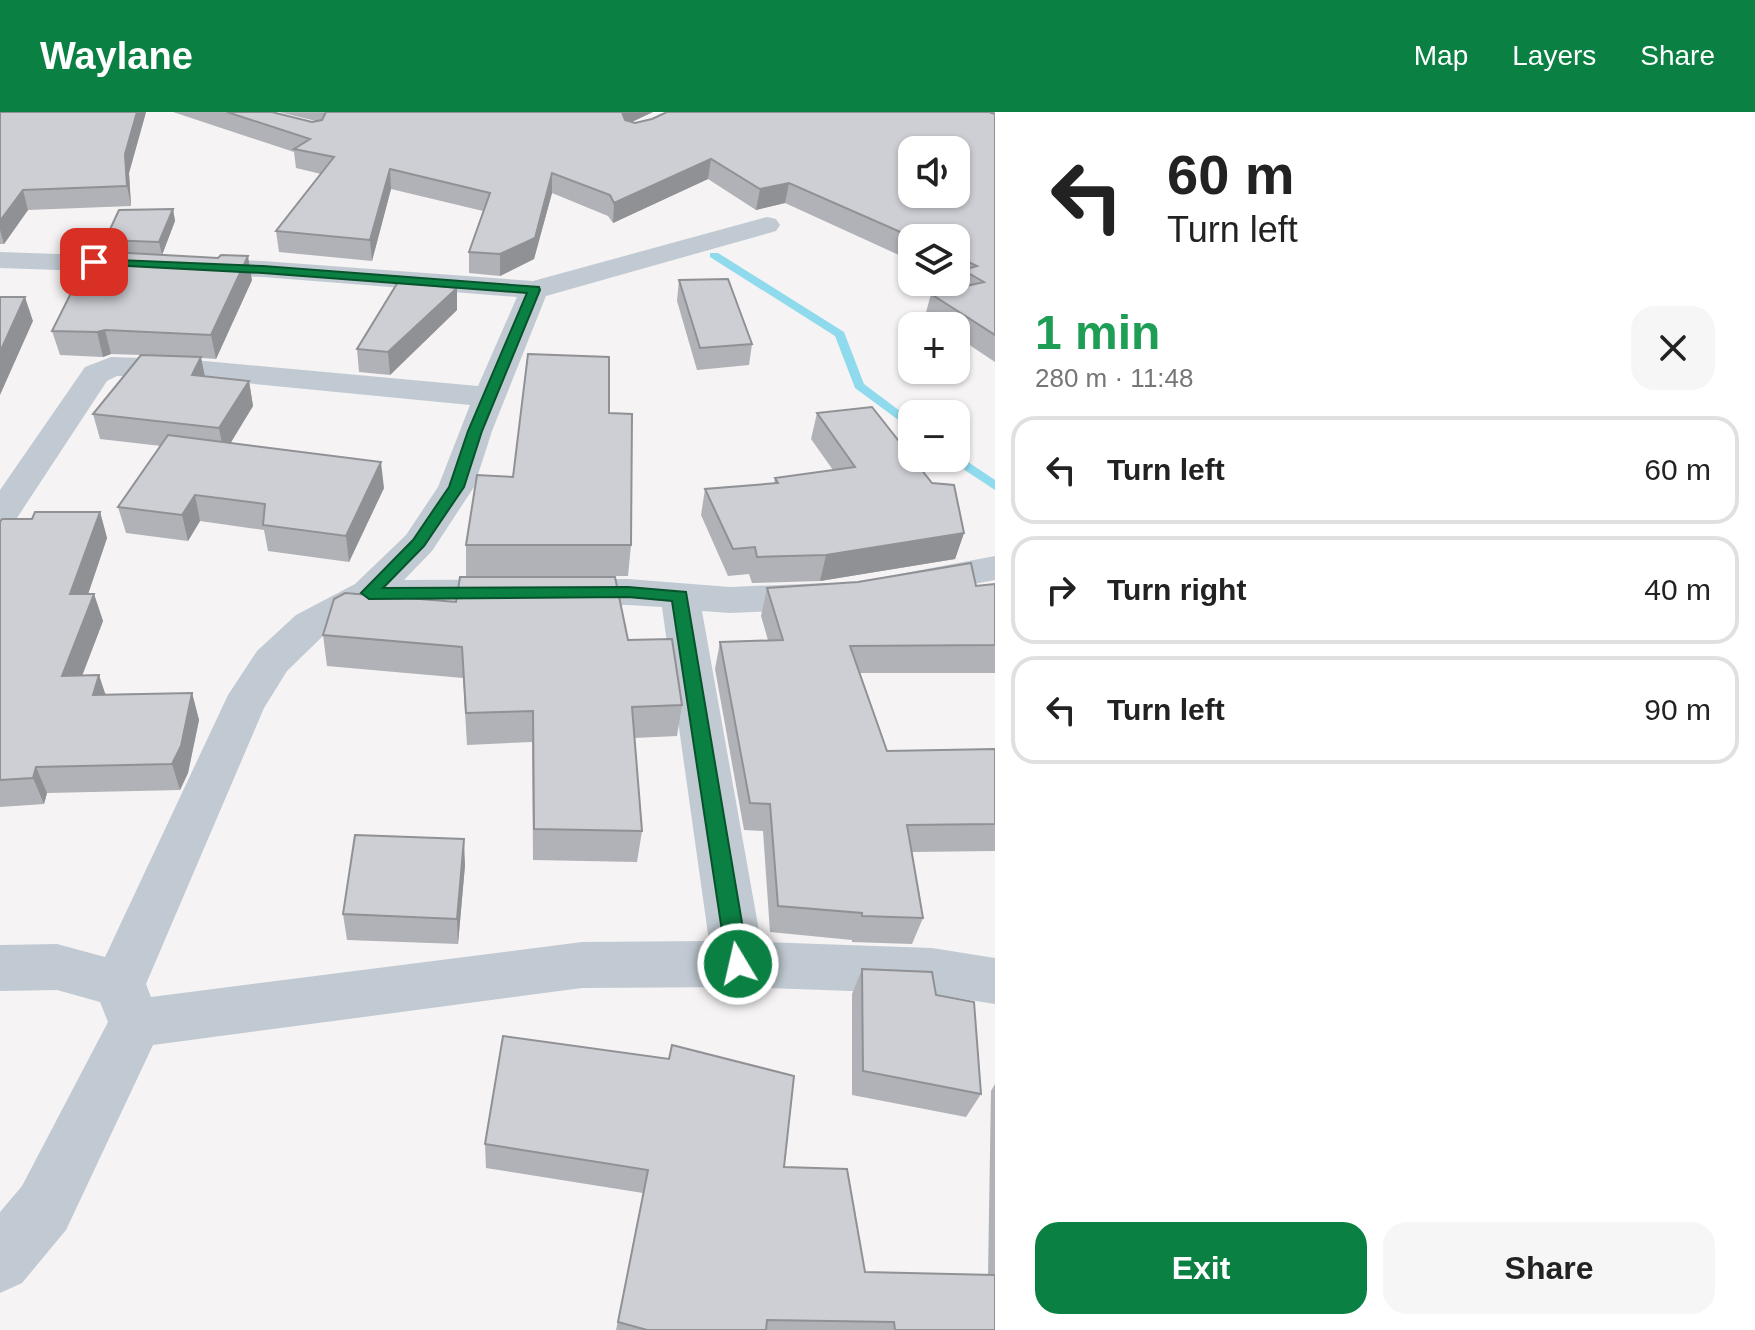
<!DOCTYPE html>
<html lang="en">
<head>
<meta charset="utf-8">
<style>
	body { margin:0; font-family:Arial,sans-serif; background:#f6f6f6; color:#222; height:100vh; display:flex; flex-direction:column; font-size:30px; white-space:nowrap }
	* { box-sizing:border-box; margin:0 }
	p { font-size:26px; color:#767676 }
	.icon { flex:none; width:44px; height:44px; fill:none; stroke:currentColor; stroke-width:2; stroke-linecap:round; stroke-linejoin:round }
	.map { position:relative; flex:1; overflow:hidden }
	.details { display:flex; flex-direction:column; background:#fff; width:760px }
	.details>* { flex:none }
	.top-card { background:#fff; color:#222; overflow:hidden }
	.buttons { position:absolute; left:898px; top:24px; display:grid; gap:16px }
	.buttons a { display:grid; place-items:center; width:72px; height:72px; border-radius:16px; background:#fff; box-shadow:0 2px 6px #0004; font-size:40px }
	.pin { position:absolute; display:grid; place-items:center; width:68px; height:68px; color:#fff; margin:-34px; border-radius:16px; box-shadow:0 4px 12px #0006 }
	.me { position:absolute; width:88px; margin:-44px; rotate:351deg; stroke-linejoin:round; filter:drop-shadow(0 0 6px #0008) }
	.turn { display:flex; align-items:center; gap:28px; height:168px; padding:0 40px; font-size:36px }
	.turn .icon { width:104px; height:104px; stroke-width:2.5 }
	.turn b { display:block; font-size:56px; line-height:68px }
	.round { display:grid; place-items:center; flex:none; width:84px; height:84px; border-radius:24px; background:#f6f6f6 }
	.overview { display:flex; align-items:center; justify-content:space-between; height:136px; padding:0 40px }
	h1 { font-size:48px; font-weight:800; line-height:60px; color:#1e9e55 }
	.cta { display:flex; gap:16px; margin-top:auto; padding:16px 40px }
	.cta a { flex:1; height:92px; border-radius:24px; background:#0b8043; color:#fff; font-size:32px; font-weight:800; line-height:92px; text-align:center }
	.cta a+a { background:#f6f6f6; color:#222 }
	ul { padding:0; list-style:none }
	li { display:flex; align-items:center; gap:24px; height:108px; margin:0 16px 12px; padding:0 24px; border:4px solid #e0e0e0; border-radius:24px }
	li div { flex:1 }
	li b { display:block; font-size:30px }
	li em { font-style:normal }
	header { display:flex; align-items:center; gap:48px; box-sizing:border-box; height:112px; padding:0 40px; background:#0b8043; color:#fff }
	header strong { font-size:38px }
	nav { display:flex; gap:44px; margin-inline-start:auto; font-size:28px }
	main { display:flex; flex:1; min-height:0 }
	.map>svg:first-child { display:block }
</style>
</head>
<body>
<header>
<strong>Waylane</strong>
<nav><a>Map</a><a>Layers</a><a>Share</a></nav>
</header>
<main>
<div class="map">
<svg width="995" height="1218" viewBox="0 0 995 1218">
	<rect width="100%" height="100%" fill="#f5f3f3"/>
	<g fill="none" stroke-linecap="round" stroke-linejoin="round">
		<path fill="#90daee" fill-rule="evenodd" d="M710 141H718L844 220 864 272 912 308V318L855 276 835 224 710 145Z
			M956 342 995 368V378L951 349 949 346H956Z"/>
		<path fill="#c1cad2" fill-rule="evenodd" d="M767 105 776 107 780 113 776 119 546 184 492 319 474 375 432 439 404 468 628 467 730 475 826 471 840 475 846 484 840 493 826 497 730 501 702 499 761 830 932 836 995 846V892L932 882 738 875 582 876 153 933 66 1118 22 1171 0 1181V1100L22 1074 108 910 100 890 57 878 0 879V833L57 832 105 845 228 583 257 539 296 503 355 472 406 423 438 375 470 293 183 265 117 264 107 269 13 412 0 415V378L85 255 111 245 183 247 478 274 517 185 263 165 0 156V140L263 149 533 169ZM628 493 662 495 709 829 582 830 151 885 146 872 264 596 287 559 324 523 376 494Z
			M995 444V468L914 483 900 480 894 471 900 462Z"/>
	</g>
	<path fill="#b0b2b7" d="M0 0H146L129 61 131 94 28 98 4 132H0Z
		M173 0H272L312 10 316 9 279 0H653L632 10 635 11 652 7 667 0H995V250L956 224V214H940L925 204 931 182 958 176 959 170 956 169V126H912V149L785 91 756 98 708 67 613 111 608 104 552 81 534 147 500 164 469 161V140L483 99 391 77 372 149 279 140 276 119 321 62 296 56 294 40Z
		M173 97 175 109 162 143 252 168 216 247 201 246 204 265 249 269 253 294 230 331 384 376 349 450 268 439 264 418 200 409 188 429 126 421 118 395 161 334 100 327 93 302 140 243 111 242 103 245 60 243 52 219 107 140 105 128Z
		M679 168 752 232 749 253 697 258 677 189Z
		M457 176V198L390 263 359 260 357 237Z
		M609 301 631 433 628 464 466 465V433L513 365Z
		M817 301 964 421 955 447 820 469 752 471 749 462 728 464 701 403 705 377 774 371 775 366 833 358 811 327Z
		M100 400 107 426 88 482H94L103 509 82 564 106 582 192 581 199 608 188 661 180 678 47 681 44 692 0 695V410Z
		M995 472V561H859L887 639 995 637V739L912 740 923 806 912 832 852 830V828L770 820 763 719 744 718 715 557 720 530 768 528 761 504 767 476 976 474Z
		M323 523 628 528 682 593 677 624 634 626 642 719 637 750 533 748 532 630 467 633 463 566 327 554Z
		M465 753 458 832 347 828 343 802Z
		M862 857 936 883 981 982 966 1005 852 983V882Z
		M995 972V1218H616L643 1081 486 1056 485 1032 784 1055 865 1160 988 1163 991 979Z"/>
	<path fill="#909195" d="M137 0H146L129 61 131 94 127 74 125 42Z
		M622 0H653L625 13Z
		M711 47 708 67 613 111 614 91Z
		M390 57 391 77 372 149 370 128Z
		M552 61V81L534 147 500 164V142Z
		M789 71 785 91 756 98 760 77Z
		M23 78 28 98 4 132 0 118V109Z
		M173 97 175 109 162 143 159 130Z
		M248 144 252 168 216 247 211 223Z
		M457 176V198L390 263 388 240Z
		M25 185 33 209 0 283V240Z
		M105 218 111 242 103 245 97 220Z
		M201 245 206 270 192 263Z
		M249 269 253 294 224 342 219 316Z
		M381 350 384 376 349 450 346 424Z
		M195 383 200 409 188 429 182 403Z
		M100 400 107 426 79 509 70 482Z
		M964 421 955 447 820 469 826 443Z
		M94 482 103 509 72 590 62 564Z
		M99 563 108 590 93 583Z
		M192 581 199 608 188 661 180 678 172 652Z
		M36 655 47 681 44 692 33 666Z
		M464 727 465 753 458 832 457 807Z"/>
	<path fill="#cdcfd5" stroke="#909195" stroke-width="2" fill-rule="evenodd" d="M0 0H137L125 42 127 74 23 78 0 109Z
		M227 0H272L312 10 322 8 326 0H622L625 8 635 11 652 7 667 0H989L995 2V223L931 182 984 170 963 158 977 154 956 144V126H914L789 71 760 77 711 47 614 91 610 83 552 61 535 126 500 142 469 140 490 81 390 57 370 128 276 119 334 45 294 37 310 27ZM912 38H956V82H912Z
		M173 97 159 130 105 128 119 98Z
		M92 139 218 146 221 143 248 144 211 223 105 218 97 220 52 219Z
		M728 167 752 232 700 236 679 168Z
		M398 170 457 176 388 240 357 237Z
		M0 185H25L0 240Z
		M528 242 609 245V301L632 302 631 433H466L477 363 513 365Z
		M141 243 201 245 192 263 249 269 219 316 93 302Z
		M872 295 932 371 954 373 964 421 826 443 757 445 755 435 733 437 705 377 778 371 775 366 855 355 817 301Z
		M168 323 381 350 346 424 263 413 265 392 195 383 182 403 118 395Z
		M35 400H100L70 482H94L62 564 99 563 93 583 192 581 181 634 172 652 36 655 33 666 0 668V410L2 407H32Z
		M971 451 976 474 995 472V533L850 534 887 639 995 637V712L907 713 923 806 862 804V801L778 794 770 692 750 691 720 530 783 528 767 476 858 470Z
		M460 465H615L628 528 672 527 682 593 632 595 642 719 534 717 533 599 466 601 462 535 323 523 334 487 345 481 456 490Z
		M355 723 464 727 457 807 343 802Z
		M862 857 932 860 936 883 974 890 981 982 863 959Z
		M503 924 669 947 672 933 794 964 784 1055 847 1057 865 1160 995 1163V1218H895L894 1210 767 1208 766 1218H647L618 1210 648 1058 485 1032Z"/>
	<path fill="#0b8043" stroke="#07532c" stroke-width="2" d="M94 147 263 154 539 175 540 178 482 319 464 375 424 434 383 476 628 475 686 480 749 852 746 858 738 861 730 858 727 852 672 489 628 485 369 487 361 481 413 428 449 375 468 319 527 181 263 161 90 152 88 150Z"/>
</svg>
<div class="buttons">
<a><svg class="icon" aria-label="sound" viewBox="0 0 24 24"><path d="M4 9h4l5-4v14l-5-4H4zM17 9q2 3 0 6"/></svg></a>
<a><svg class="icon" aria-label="layers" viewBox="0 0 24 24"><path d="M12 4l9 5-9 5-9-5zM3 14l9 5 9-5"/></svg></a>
<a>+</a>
<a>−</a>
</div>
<div class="pin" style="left:94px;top:150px;background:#d93025"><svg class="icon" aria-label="arrive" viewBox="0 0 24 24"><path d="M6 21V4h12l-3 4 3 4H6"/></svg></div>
<svg class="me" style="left:738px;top:852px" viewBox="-20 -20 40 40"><circle r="17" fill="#0b8043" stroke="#fff" stroke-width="3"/><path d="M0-11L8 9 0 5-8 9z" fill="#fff"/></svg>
</div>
<section class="details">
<div class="top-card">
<div class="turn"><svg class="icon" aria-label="left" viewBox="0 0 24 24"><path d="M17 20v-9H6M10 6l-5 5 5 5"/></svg><div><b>60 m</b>Turn left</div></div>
</div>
<div class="overview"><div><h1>1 min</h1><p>280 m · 11:48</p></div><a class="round"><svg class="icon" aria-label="close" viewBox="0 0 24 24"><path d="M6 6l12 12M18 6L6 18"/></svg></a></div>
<ul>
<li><svg class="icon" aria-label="left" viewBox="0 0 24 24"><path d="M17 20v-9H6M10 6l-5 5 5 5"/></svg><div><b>Turn left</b></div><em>60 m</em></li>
<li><svg class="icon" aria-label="right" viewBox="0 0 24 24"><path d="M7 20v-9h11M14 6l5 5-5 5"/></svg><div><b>Turn right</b></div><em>40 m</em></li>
<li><svg class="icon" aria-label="left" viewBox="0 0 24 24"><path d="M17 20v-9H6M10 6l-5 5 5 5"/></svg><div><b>Turn left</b></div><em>90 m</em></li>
</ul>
<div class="cta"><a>Exit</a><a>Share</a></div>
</section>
</main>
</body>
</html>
